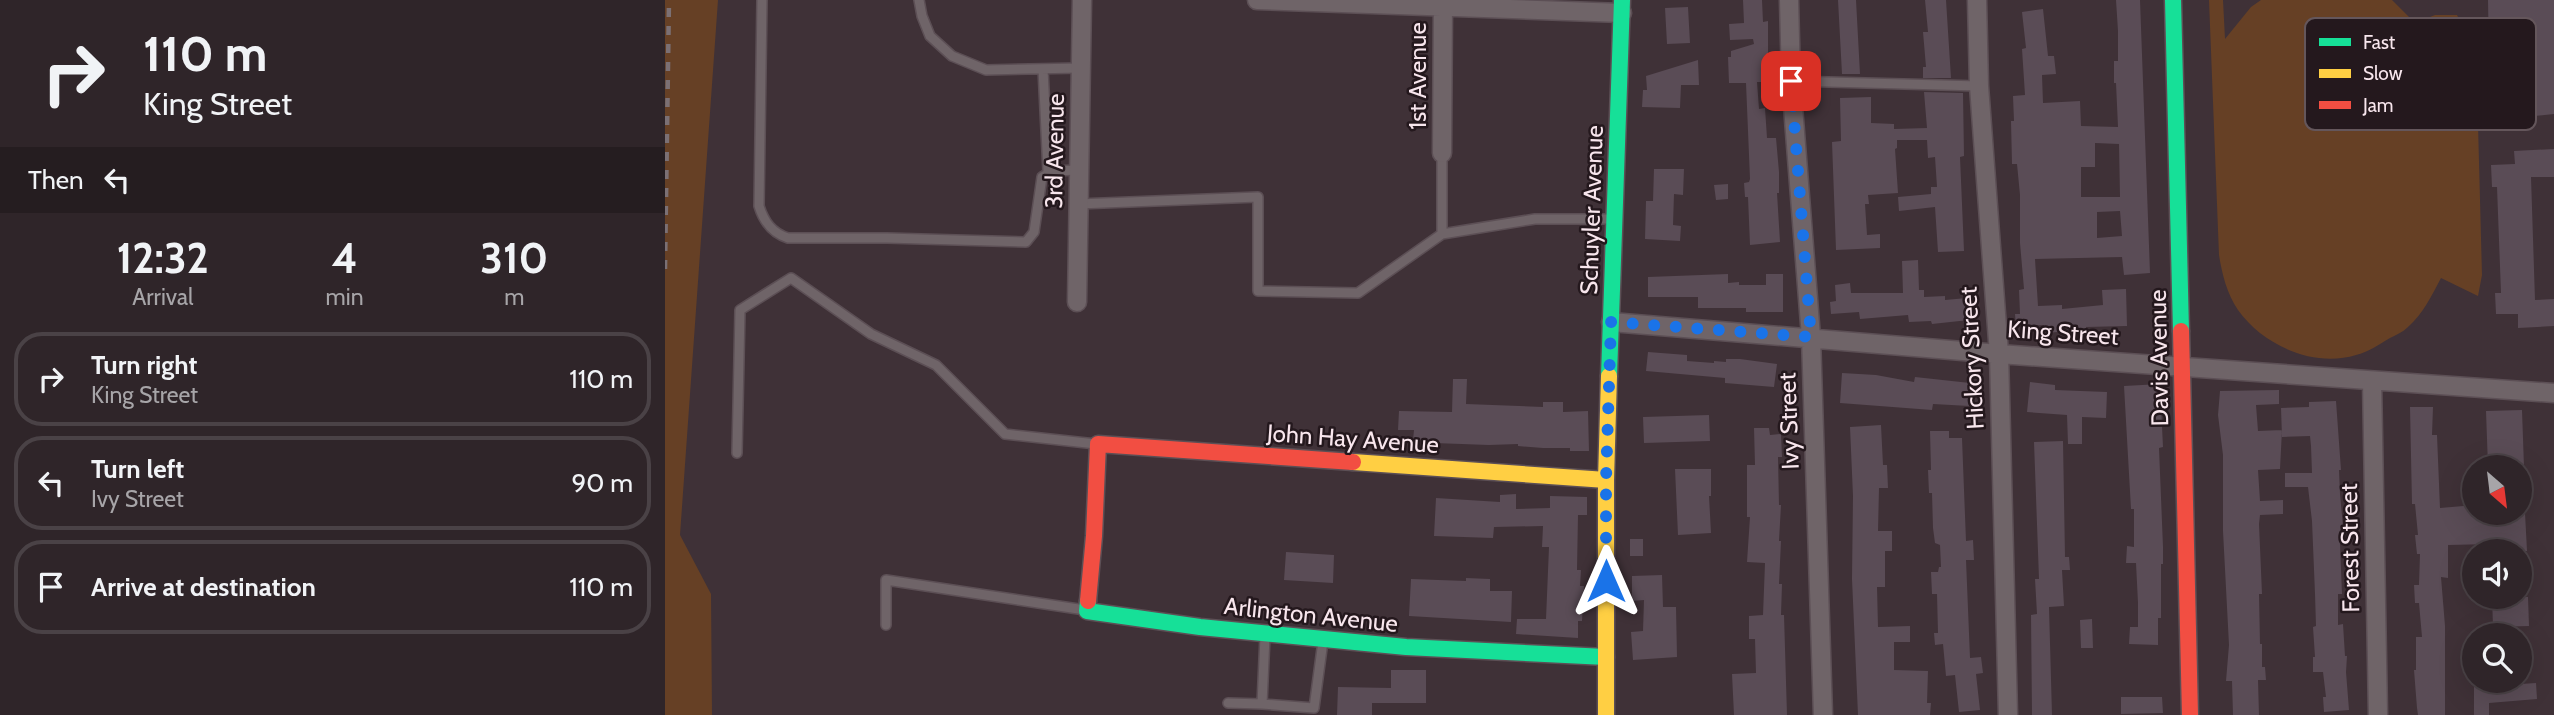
<!DOCTYPE html>
<html lang="en">
<head>
<meta charset="utf-8">
<style>
	body { margin:0; font-family:Cabin,sans-serif; background:#372d31; color:#f1f3f6; height:100vh; display:flex; flex-direction:column; font-size:26px; white-space:nowrap }
	* { box-sizing:border-box; margin:0 }
	p { font-size:23px; color:#a7a5a8 }
	.icon { flex:none; width:38px; height:38px; fill:none; stroke:currentColor; stroke-width:2; stroke-linecap:round; stroke-linejoin:round }
	.map { position:relative; flex:1; overflow:hidden }
	.details { display:flex; flex-direction:column; background:#2f2529; width:665px }
	.details>* { flex:none }
	.banner { background:#2f2529; color:#f1f3f6; overflow:hidden }
	.needle { width:46px; rotate:152deg }
	.controls { position:absolute; left:1797px; top:455px; display:grid; gap:14px }
	.controls a { display:grid; place-items:center; width:70px; height:70px; border-radius:50%; background:#2f2529; box-shadow:0 7px 28px #0002,0 0 0 2px #4a4246; font-size:35px }
	.pin { position:absolute; display:grid; place-items:center; width:60px; height:60px; color:#fff; margin:-30px; border-radius:14px; box-shadow:0 4px 10px #0006 }
	.me { position:absolute; width:77px; margin:-38px; rotate:0deg; stroke-linejoin:round; filter:drop-shadow(0 0 5px #0008) }
	.turn { display:flex; align-items:center; gap:24px; height:147px; padding:0 28px; font-size:32px }
	.turn .icon { width:91px; height:91px; stroke-width:2.5 }
	.turn b { display:block; font-size:49px; line-height:60px }
	.then { display:flex; align-items:center; height:66px; padding:0 28px; background:#0003; gap:14px; font-size:26px }
	.eta { display:flex; justify-content:space-evenly; align-items:center; height:119px; text-align:center }
	.eta b { font-size:42px; font-weight:800; line-height:49px }
	ul { padding:0; list-style:none }
	li { display:flex; align-items:center; gap:21px; height:94px; margin:0 14px 10px; padding:0 14px; border:4px solid #4a4246; border-radius:28px }
	li div { flex:1 }
	li b { display:block; font-size:26px }
	li em { font-style:normal }
	main { display:flex; flex:1; min-height:0 }
	.map>svg:first-child { display:block }
</style>
</head>
<body>
<main>
<section class="details">
<div class="banner">
<div class="turn"><svg class="icon" aria-label="right" viewBox="0 0 24 24"><path d="M7 20v-9h11M14 6l5 5-5 5"/></svg><div><b>110 m</b>King Street</div></div>
<div class="then">Then<svg class="icon" aria-label="left" viewBox="0 0 24 24"><path d="M17 20v-9H6M10 6l-5 5 5 5"/></svg></div>
</div>
<div class="eta">
<div><b>12:32</b><p>Arrival</p></div>
<div><b>4</b><p>min</p></div>
<div><b>310</b><p>m</p></div>
</div>
<ul>
<li><svg class="icon" aria-label="right" viewBox="0 0 24 24"><path d="M7 20v-9h11M14 6l5 5-5 5"/></svg><div><b>Turn right</b><p>King Street</p></div><em>110 m</em></li>
<li><svg class="icon" aria-label="left" viewBox="0 0 24 24"><path d="M17 20v-9H6M10 6l-5 5 5 5"/></svg><div><b>Turn left</b><p>Ivy Street</p></div><em>90 m</em></li>
<li><svg class="icon" aria-label="arrive" viewBox="0 0 24 24"><path d="M6 21V4h12l-3 4 3 4H6"/></svg><div><b>Arrive at destination</b></div><em>110 m</em></li>
</ul>
</section>
<div class="map">
<svg width="1889" height="715" viewBox="0 0 1889 715">
	<rect width="100%" height="100%" fill="#3f3137"/>
	<path fill="#664025" d="M0 0H53L15 535 46 594 47 715H0Z
		M1544 0H1558L1560 39 1586 7 1596 0H1727L1750 23 1770 15H1792L1807 44 1812 86 1817 275 1813 296 1776 278C1767 295 1758 314 1743 327 1738 332 1731 335 1725 338 1715 344 1703 352 1691 355 1648 368 1598 345 1573 310 1562 294 1557 274 1554 255Z"/>
	<path fill="#5a4c56" fill-rule="evenodd" d="M1078 0H1097L1098 22 1103 21V82H1092L1094 109 1100 108 1102 138H1111L1114 172V193H1112L1115 242 1085 245 1083 197H1080L1079 183 1084 182 1085 179 1081 83H1064L1063 57H1066V51L1089 44 1088 39 1065 40 1064 24 1079 23Z
		M1173 0H1191L1195 74H1177Z
		M1260 0H1281L1286 78H1258V67H1261L1258 32H1263Z
		M1451 0H1475L1485 273 1459 275 1457 257 1370 259 1373 306 1397 305V309L1438 305 1437 290 1461 289 1462 326 1421 327V330L1379 333V325L1351 326 1350 314H1355L1354 290 1359 289 1355 243V195L1352 164H1347L1346 121H1349L1348 96 1360 95 1357 49 1361 48 1357 12 1378 9 1383 56H1389L1391 74 1377 75 1378 103 1415 101 1416 126 1453 127 1451 83H1449V61H1453V31ZM1430 143 1454 144 1455 197H1416V167H1430ZM1455 211 1457 236 1432 238V212Z
		M1823 0H1889V114L1828 120V116H1825Z
		M1023 7 1025 43 1002 44 1000 8Z
		M1033 60 1034 85H1016L1015 108 977 107 978 90H982L981 76Z
		M1259 92 1298 93 1299 156 1295 157 1299 251 1273 252 1270 207 1234 211 1233 197 1266 194V187H1272L1270 157 1263 158 1262 140H1232V148L1230 149 1233 193 1203 195 1204 204H1200L1202 235 1215 234V248L1171 250 1167 142 1176 141 1175 98 1206 97V123L1229 124V129L1262 128Z
		M1889 149V177H1866L1870 300 1889 299V326L1853 328V314H1831L1830 293H1836L1832 187H1827L1826 165 1850 164 1849 151Z
		M989 169H1019L1018 195 1009 194 1008 225 1016 226 1015 241 980 239 981 201H988Z
		M1063 184V199L1051 200 1049 185Z
		M1253 260 1254 290H1259V297L1280 296V300L1302 298 1304 320 1267 324 1266 321 1244 322 1243 315 1195 319 1194 312 1166 314 1165 302 1171 301 1170 285 1185 283 1186 293H1238L1237 261Z
		M1063 274V283L1074 282V285H1101V274H1118V312H1081V308H1033V297H983V277Z
		M983 352 1022 355V361L1049 363V361L1061 362V359H1075L1112 364 1109 387 1060 383V378L981 371Z
		M1177 373 1211 375 1249 382 1250 377 1305 383 1304 406 1268 404 1267 410 1175 403Z
		M788 379H802L801 404 878 407V402H898V412L923 411 924 451H905V448H878L853 446V444L824 445 769 443V441L748 440 749 430H733L734 411 787 412Z
		M1365 382 1390 385V390L1442 392 1441 418 1417 417V444H1403L1402 415 1362 412Z
		M1495 384 1498 447 1494 448 1498 547V564H1496V618H1493V645L1464 644 1465 627H1473V603L1471 563H1461L1462 546 1469 547V509H1466L1459 386Z
		M1614 390V404L1591 405 1593 431 1617 430 1615 469 1593 470 1595 501 1618 500V514L1595 515 1594 524 1597 594H1594L1595 644H1597V667H1600L1601 680H1593L1594 715H1568L1567 681H1561L1564 645 1558 531V455L1553 415 1555 391Z
		M1671 401 1676 470H1674L1675 494 1678 527V544H1675L1677 594H1673V625L1678 624 1680 656H1682L1681 672 1684 710 1659 712 1658 697H1661L1658 672H1648V657H1650L1648 627 1651 626 1650 594 1647 521 1643 487H1620V473H1647L1646 446 1645 436 1617 437 1616 408 1644 407V402Z
		M1745 407H1768L1767 435H1772L1775 508 1810 505V513H1860L1862 551H1826V544L1783 545V578L1776 577 1780 626V715H1753L1752 708 1749 670H1751V637H1757L1754 603H1750L1749 585H1754L1755 554H1752L1750 535H1753L1750 504H1747Z
		M1857 410 1859 467H1823L1821 411Z
		M1044 415 1045 441 979 443 978 417Z
		M1216 425 1218 465H1222L1223 488H1214L1213 531H1227V551H1220V587H1212L1213 627 1245 626V642H1229V670L1263 671 1262 703H1266L1265 715H1193L1187 579 1188 496 1185 427Z
		M1089 428H1104L1105 435 1116 434 1117 457H1113L1114 505H1116L1114 541H1116L1114 584H1117L1116 615H1119L1122 715H1069L1067 674 1091 673 1090 639H1084V616L1098 615 1100 563 1082 562 1085 517H1082V465H1090Z
		M1265 431H1284V438H1297L1301 541 1308 540 1309 560H1301L1305 658 1316 657 1318 673 1311 674 1315 710 1294 712 1290 675 1281 676 1278 644 1270 645 1269 633H1273L1272 594H1267L1266 572H1273L1274 567H1276L1275 545 1270 543 1268 528 1267 493H1264L1263 470H1266Z
		M1398 441 1400 557H1404L1405 570H1397L1399 606 1384 607 1387 715H1367L1366 615 1372 614 1370 579H1374L1369 442Z
		M1010 469H1046V496H1044L1046 533 1013 535Z
		M851 494V509L885 508V496L922 497V515H913L912 570H916L915 586H919L917 621H913V638L851 634 852 619H881L884 547H877L878 526 829 527 828 538 769 536 771 498 835 502V495Z
		M965 539H978V556H965Z
		M621 552 669 555 668 583 619 580Z
		M997 575 998 607H1011L1012 657 968 660 966 632 978 631 979 600 967 601V576Z
		M801 578 825 579V591H847L846 622 744 616 746 579 801 581Z
		M1827 597H1863L1864 626 1828 627Z
		M1427 619 1428 648H1416L1415 620Z
		M726 670H761V703H707V715H672L673 687 726 688Z
		M1871 683 1872 699 1824 703V715H1809V687Z
		M1456 697H1497L1498 713 1456 714Z"/>
	<g fill="none" stroke-linecap="round" stroke-linejoin="round">
		<g stroke="#5c4f55" stroke-width="12">
			<path id="lane" d="M97 0 94 206C99 222 107 233 123 238H222L361 242 369 232 377 177 387 171 414 170
				M254 0 257 16 265 36 287 56 321 70 415 68
				M378 69 383 172
				M1126 81 1314 86
				M413 204 593 197V291L693 293 777 234 870 219H948
				M777 234V153
				M72 453 75 310 126 278 206 334 271 365 340 434 431 444
				M221 625V580L420 610
				M600 636 597 704 649 708 658 641
				M563 703 597 704"/>
		</g>
		<g stroke="#5c4f55" stroke-width="21">
			<path id="street" d="M592 0 957 13
				M1124 0 1126 81 1146 337 1158 715
				M1312 0 1314 86 1334 354 1343 715
				M777 153 778 0
				M412 302 417 0
				M946 322 1334 354 1889 393
				M1707 381 1713 715"/>
		</g>
		<g stroke="#5c4f55" stroke-width="19">
			<path id="fast" d="M1508 0 1516 331
				M944 376 957 0
				M423 601 422 611 535 627 741 647 941 657"/>
		</g>
		<g stroke="#5c4f55" stroke-width="19">
			<path id="slow" d="M688 462 941 480
				M941 715V480L944 376"/>
		</g>
		<g stroke="#5c4f55" stroke-width="19">
			<path id="jam" d="M1516 331 1525 715
				M423 601 429 536 433 444 688 462"/>
		</g>
		<use href="#lane" stroke="#6f6468" stroke-width="9"/>
		<use href="#street" stroke="#6f6468" stroke-width="18"/>
		<use href="#fast" stroke="#16e098" stroke-width="16"/>
		<use href="#slow" stroke="#ffcf43" stroke-width="16"/>
		<use href="#jam" stroke="#f24e42" stroke-width="16"/>
		<path stroke="#7b7074" stroke-width="4.5" stroke-dasharray="9 9" stroke-linecap="butt" d="M0 269 4 0"/>
	</g>
	<g fill="none" stroke-linecap="round" stroke-linejoin="round">
		<path stroke="#1a73e8" stroke-width="12" stroke-dasharray="0 21.6" d="M941 581V480L946 322 1146 337 1126 81"/>
	</g>
	<g text-anchor="middle" stroke-width="5" stroke-linejoin="round" paint-order="stroke">
		<g font-size="24" fill="#f8e6ed" stroke="#24181d">
			<text transform="translate(753 76) rotate(-90)" y="8">1st Avenue</text>
			<text transform="translate(390 151) rotate(-89)" y="8">3rd Avenue</text>
			<text transform="translate(927 210) rotate(-88)" y="8">Schuyler Avenue</text>
			<text transform="translate(1398 333) rotate(4)" y="8">King Street</text>
			<text transform="translate(1307 358) rotate(-93)" y="8">Hickory Street</text>
			<text transform="translate(1494 358) rotate(-91)" y="8">Davis Avenue</text>
			<text transform="translate(1124 421) rotate(-92)" y="8">Ivy Street</text>
			<text transform="translate(688 439) rotate(4)" y="8">John Hay Avenue</text>
			<text transform="translate(1685 548) rotate(-91)" y="8">Forest Street</text>
			<text transform="translate(646 615) rotate(6)" y="8">Arlington Avenue</text>
		</g>
	</g>
	<rect x="1640" y="18" width="231" height="112" rx="10" fill="#24181d" stroke="#64565b" stroke-width="2"/>
	<rect x="1654" y="38" width="32" height="8" fill="#16e098"/>
	<rect x="1654" y="69" width="32" height="9" fill="#ffcf43"/>
	<rect x="1654" y="101" width="32" height="8" fill="#f24e42"/>
	<g font-size="19" fill="#f8e6ed">
		<text x="1698" y="49">Fast</text>
		<text x="1698" y="80">Slow</text>
		<text x="1698" y="112">Jam</text>
	</g>
</svg>
<div class="controls">
<a><svg class="needle" viewBox="-14 -14 28 28"><path d="M0-13l5 13h-10z" fill="#e53935"/><path d="M0 13l5-13h-10z" fill="#a7a5a8"/></svg></a>
<a><svg class="icon" aria-label="sound" viewBox="0 0 24 24"><path d="M4 9h4l5-4v14l-5-4H4zM17 9q2 3 0 6"/></svg></a>
<a><svg class="icon" aria-label="search" viewBox="0 0 24 24"><circle cx="10" cy="10" r="6"/><path d="M15 15l6 6"/></svg></a>
</div>
<div class="pin" style="left:1126px;top:81px;background:#d93025"><svg class="icon" aria-label="arrive" viewBox="0 0 24 24"><path d="M6 21V4h12l-3 4 3 4H6"/></svg></div>
<svg class="me" style="left:941px;top:581px" viewBox="-20 -20 40 40"><path d="M0-17L14 15 0 8-14 15z" fill="#1a73e8" stroke="#fff" stroke-width="4"/></svg>
</div>
</main>
</body>
</html>
